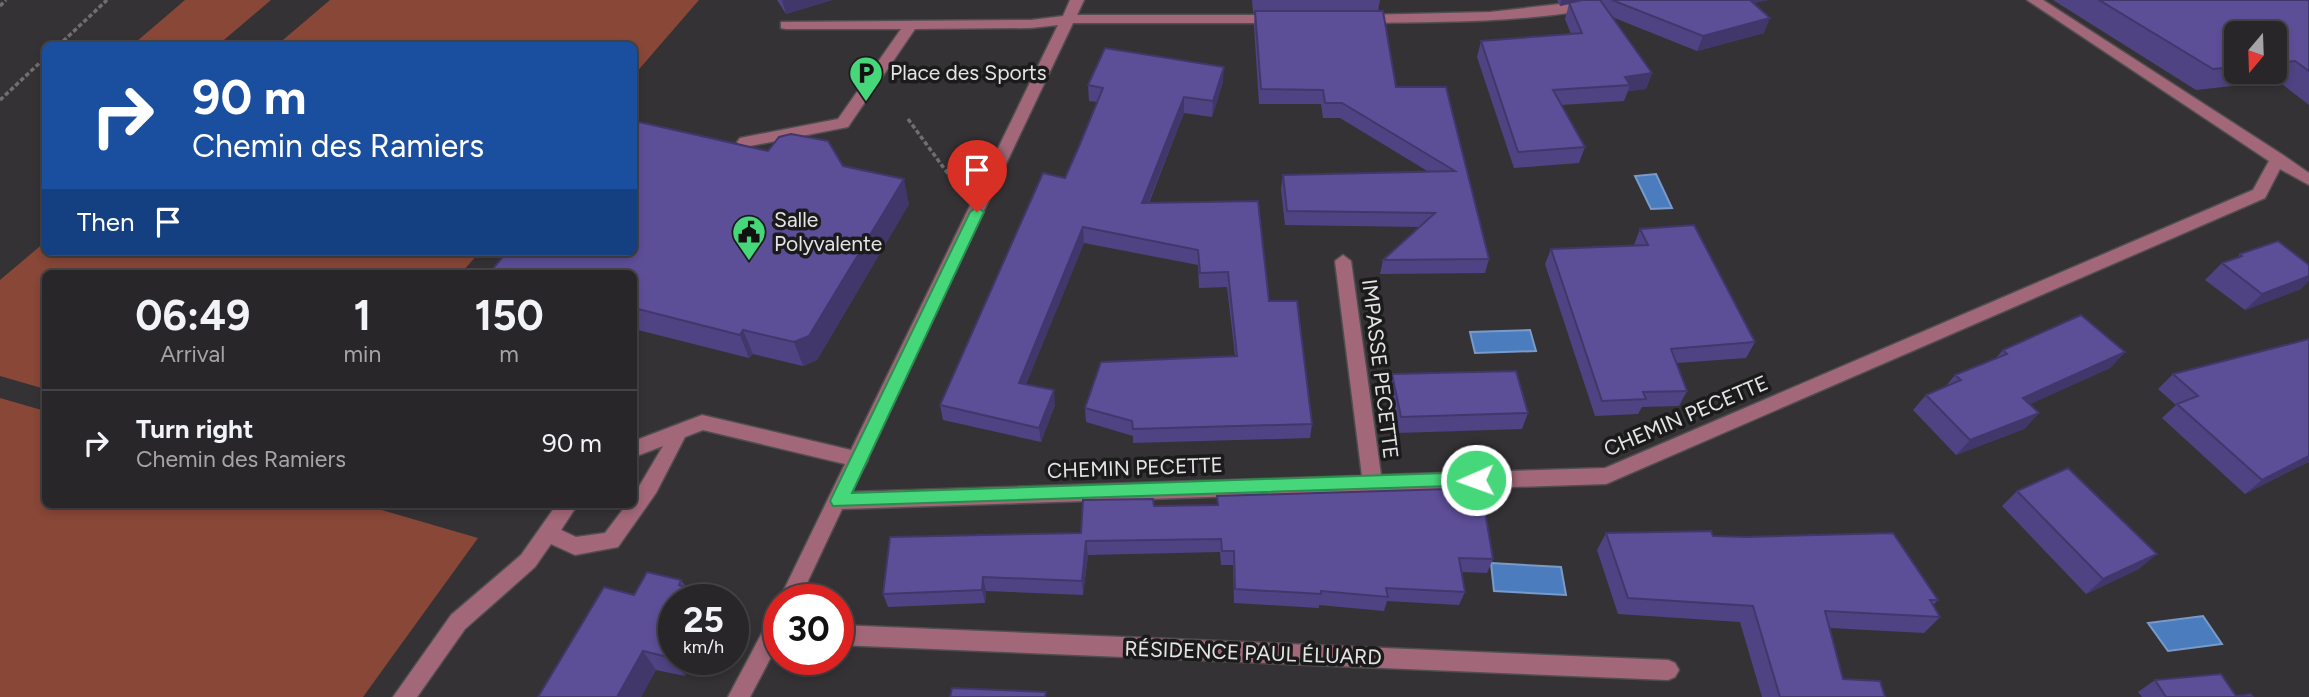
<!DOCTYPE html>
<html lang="en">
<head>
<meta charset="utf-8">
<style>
	body { margin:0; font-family:Figtree,sans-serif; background:#343234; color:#f1f3f6; height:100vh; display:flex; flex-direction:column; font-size:26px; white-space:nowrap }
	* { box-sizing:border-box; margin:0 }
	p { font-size:23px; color:#a5a5a8 }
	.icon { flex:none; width:38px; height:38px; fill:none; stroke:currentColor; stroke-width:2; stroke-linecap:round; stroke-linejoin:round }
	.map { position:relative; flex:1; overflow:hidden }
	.panel { position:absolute; left:42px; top:270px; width:595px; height:238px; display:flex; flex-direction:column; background:#282628; border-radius:10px; box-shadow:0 4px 10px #0003,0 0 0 2px #444345 }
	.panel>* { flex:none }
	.hud { position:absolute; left:42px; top:42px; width:595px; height:214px; border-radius:10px; box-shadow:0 4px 10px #0003,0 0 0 2px #444345; background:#1a4fa0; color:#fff; overflow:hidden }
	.needle { width:46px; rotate:199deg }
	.buttons { position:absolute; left:2224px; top:21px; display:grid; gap:14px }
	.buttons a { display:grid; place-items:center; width:63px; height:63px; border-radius:10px; background:#282628; box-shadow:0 4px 10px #0003,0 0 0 2px #444345; font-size:35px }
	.speed { position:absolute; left:658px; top:584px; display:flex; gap:14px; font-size:35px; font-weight:700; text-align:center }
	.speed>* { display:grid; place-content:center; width:91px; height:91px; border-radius:50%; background:#282628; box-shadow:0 4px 10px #0003,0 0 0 2px #444345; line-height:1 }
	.speed small { font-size:18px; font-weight:400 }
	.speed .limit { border:10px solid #d22; background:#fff; color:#111 }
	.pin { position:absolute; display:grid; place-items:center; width:60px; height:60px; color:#fff; margin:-72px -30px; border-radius:50% 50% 50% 0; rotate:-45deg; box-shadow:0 0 7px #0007 }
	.pin .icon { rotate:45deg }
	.me { position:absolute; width:77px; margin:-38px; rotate:268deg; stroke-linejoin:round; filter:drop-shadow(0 0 5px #0008) }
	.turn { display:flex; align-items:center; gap:24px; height:147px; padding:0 35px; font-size:32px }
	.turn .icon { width:91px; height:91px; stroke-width:2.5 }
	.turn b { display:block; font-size:49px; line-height:60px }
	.then { display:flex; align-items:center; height:66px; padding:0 35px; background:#0003; gap:14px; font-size:26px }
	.eta { display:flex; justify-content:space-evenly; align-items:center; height:119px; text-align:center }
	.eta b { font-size:42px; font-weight:700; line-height:49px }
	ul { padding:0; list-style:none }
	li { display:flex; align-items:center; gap:21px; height:105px; padding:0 35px; border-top:2px solid #444345 }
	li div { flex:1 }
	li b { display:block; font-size:26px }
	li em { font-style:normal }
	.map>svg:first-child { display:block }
</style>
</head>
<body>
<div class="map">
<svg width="2309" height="697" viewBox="0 0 2309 697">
	<rect width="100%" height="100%" fill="#353235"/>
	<path fill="#884737" d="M185 0H271L218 45 156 46 136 42Z
		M330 0H699L634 75V46L277 45Z
		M45 242 46 252H480L461 273H46L45 389 0 376V280Z
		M0 398 45 411 46 504H361L478 538 363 697H0Z"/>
	<path fill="#4a7cbe" stroke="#789bca" stroke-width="2" d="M1656 174 1672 208 1651 209 1635 176Z
		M1530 330 1536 351 1475 353 1470 332Z
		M1491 563 1561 567 1566 595 1494 591Z
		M2203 616 2222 644 2168 651 2148 623Z"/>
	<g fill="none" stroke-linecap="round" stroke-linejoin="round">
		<g stroke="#514e51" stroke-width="3">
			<path id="minor" d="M1070 0H1084L1077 15H1275L1282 19 1275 23H1073L867 457 868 460 850 492 1362 476 1335 261 1343 255 1351 261 1381 475 1605 468 2253 190 2269 161 2027 0H2043L2283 155 2309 173V185L2280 169 2265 198 1606 484 842 509 799 600H779L845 464 703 430 685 437 656 493 618 547 575 555 551 544 535 567 465 629 417 697H393L451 615 521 555 557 504H578L561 530 576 537 605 533 627 504H634V495L663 446 634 457V441L702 415 851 450 1058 25 1031 28 915 29 848 127 745 147 740 146 737 142 740 138 745 137 838 119 901 29H786L781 28V22L1031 20 1063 16Z
				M1595 0H1624L1622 3C1538 23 1449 22 1363 23L1356 19 1363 15 1490 12Z
				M779 612V642L750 697H728L772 614Z
				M838 625 1668 660 1675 663 1679 670 1675 677 1668 680 838 645Z"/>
		</g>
		<path stroke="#706e70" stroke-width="3.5" stroke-dasharray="4.5 2.5" stroke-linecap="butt" d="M0 6 6 0
			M58 46 107 0
			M0 100 46 57
			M908 119 957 186"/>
		<use href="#minor" fill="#a26779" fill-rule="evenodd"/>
	</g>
	<path fill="#504383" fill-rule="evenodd" d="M777 0H832L786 14Z
		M1252 0H1380L1378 11 1396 87H1446L1489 259 1485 273 1380 274 1383 260 1420 227 1285 225 1281 189 1283 175 1429 172 1340 118H1323L1321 104H1259L1254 26 1255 12H1253Z
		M1557 0H1600L1601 2V0H1768L1754 3 1764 33 1697 51 1612 17 1652 73 1646 89 1628 91 1624 101 1561 105 1585 147 1579 163 1514 168 1477 57 1481 41 1571 34 1565 19 1569 4 1560 6Z
		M2053 0H2309V105L2278 81 2196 90ZM2236 33H2275V72H2236Z
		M1223 82 1212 117 1184 113 1149 203 1269 301 1312 424 1310 438 1133 443V436L1086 422 1085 408 1235 356 1227 287 1199 288 1198 265 1084 243 1026 384 1055 405 1041 442 943 420 940 405 1065 178 1080 144 1097 102 1089 101 1088 85Z
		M768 151 843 166 909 204 817 360 803 366 753 354 749 358 634 329V252Z
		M1640 229 1755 342 1746 358 1677 363 1687 391 1679 406 1642 407 1638 414 1595 416 1545 264 1551 249 1634 245Z
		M2240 254 2301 289 2245 310 2205 280 2222 263 2237 258Z
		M2309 339V462L2296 468 2245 494 2162 418 2176 405 2158 389 2173 374Z
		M2003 350 2125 352 2110 368 2030 404 2039 413 2024 429 1956 455 1913 410 1926 395 1946 386 1955 375 1995 359Z
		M1392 374 1528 413 1522 429 1397 433 1389 390Z
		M2017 491 2139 569 2086 594 2002 506Z
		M1217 496 1493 559 1487 573 1462 572 1465 592 1459 605 1387 601 1384 611 1319 605V608L1234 603 1233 565H1221L1220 552 1088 555 1083 595 986 591 985 603 888 607 883 594 1081 533 1154 506 1217 505Z
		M1606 533 1713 536 1938 600 1933 605 1940 617 1924 633 1830 628 1843 679 1885 697H1762L1740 622 1618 614 1597 550Z
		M681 580 686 587 685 676 656 670 641 697H538Z
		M2155 680 2236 696 2253 697H2142L2138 692Z"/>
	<path fill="#41376a" d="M782 0H832L786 14Z
		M1561 0H1587L1560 6Z
		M1738 0H1768L1735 7Z
		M1770 18 1764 33 1697 51 1703 36Z
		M1224 67 1223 82 1212 117 1213 101Z
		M1652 73 1646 89 1628 91 1630 85 1625 77Z
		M1184 97V113L1142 218V203Z
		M904 179 909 204 817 360 803 366 794 342Z
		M1083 227 1084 243 1021 397 1019 383Z
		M2309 276V281L2301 289 2245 310 2262 294Z
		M743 330 753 354 749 358 740 335Z
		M2125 352 2110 368 2009 414 2023 398Z
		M1054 390 1055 405 1041 442 1039 428Z
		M2039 413 2024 429 1956 455 1970 440Z
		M2309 456V462L2296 468 2245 494 2262 480Z
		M1086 541 1088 555 1083 595 1082 581Z
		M2157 554 2139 569 2086 594 2103 579Z
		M983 577 986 591 985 603 982 590Z
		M709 594 713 600H705Z
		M643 651 656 670 641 697H617Z
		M674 655V660H694L685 676 672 658Z"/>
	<path fill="#5d4e98" stroke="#41376a" stroke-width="2" d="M1582 0H1600L1652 73 1625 77 1630 85 1553 90 1585 147 1518 152 1481 41 1582 33 1569 3Z
		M1612 0H1750L1770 18 1703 36Z
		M2099 0H2309V71L2295 61 2275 63V33H2236V67L2213 69Z
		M1255 11H1383L1396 87H1446L1489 259 1383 260 1435 213 1287 211 1283 175 1455 171 1342 103H1325L1323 90 1261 89Z
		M1105 48 1224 67 1213 101 1184 97 1142 203 1258 201 1269 301H1297L1312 424 1133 429 1132 421 1085 408 1101 362 1237 356 1228 272 1200 273 1198 250 1083 227 1019 383 1054 390 1039 428 940 405 1043 173 1065 178 1080 144 1103 88 1088 85Z
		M639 122 768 151 779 137 791 134 828 141 843 166 904 179 809 336 794 342 743 330 740 335 634 308V273H489L507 252H634V128Z
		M1694 225 1755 342 1671 349 1687 391 1643 392 1646 399 1602 401 1551 249 1648 245 1640 229Z
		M2278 241 2309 265V276L2262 294 2222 263 2242 256 2240 254Z
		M2081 315 2125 352 2023 398 2039 413 1970 440 1926 395 1961 380 1955 375 2007 354 2003 350Z
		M2309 339V456L2262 480 2177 404 2198 396 2173 374Z
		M1516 371 1528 413 1401 417 1392 374Z
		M2068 468 2157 554 2103 579 2017 491Z
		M1481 488 1493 559 1459 558 1465 592 1386 588 1388 597 1321 591V594L1235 589 1234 551H1222L1221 539 1086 541 1082 581 983 577 982 590 883 594 890 537 1081 533 1083 500 1153 499 1154 506 1218 505 1217 496Z
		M1711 531 1713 536 1745 537 1893 533 1938 600H1930L1940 617 1825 611 1843 679 1880 681 1885 697H1780L1753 606 1628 598 1606 533Z
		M647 572 681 580 679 585 709 594 705 600H674V655L672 658 643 651 617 697H538L604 587 634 595Z
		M2221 674 2236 696 2251 694 2253 697H2166L2155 680Z
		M952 688 1046 692 1045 697H950Z"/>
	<path fill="#45d77a" stroke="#2d8c4f" stroke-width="2" d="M977 207 984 212 852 493 1476 472 1482 474 1484 480 1482 485 833 506 830 501 970 212Z"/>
	<defs>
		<g id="parking-pin" transform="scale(1.75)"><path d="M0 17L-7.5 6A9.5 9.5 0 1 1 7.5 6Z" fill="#45d77a" stroke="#1c1b1c"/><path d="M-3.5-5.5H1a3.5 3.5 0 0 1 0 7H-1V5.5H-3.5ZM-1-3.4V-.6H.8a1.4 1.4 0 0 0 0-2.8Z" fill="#111"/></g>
		<g id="civic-pin" transform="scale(1.75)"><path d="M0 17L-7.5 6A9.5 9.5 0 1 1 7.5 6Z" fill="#45d77a" stroke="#1c1b1c"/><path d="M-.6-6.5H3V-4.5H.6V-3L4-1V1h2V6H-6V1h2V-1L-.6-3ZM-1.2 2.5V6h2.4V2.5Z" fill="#111"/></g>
	</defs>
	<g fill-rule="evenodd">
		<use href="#parking-pin" x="866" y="73"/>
		<use href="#civic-pin" x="749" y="232"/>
	</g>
	<g text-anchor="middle" stroke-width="7" stroke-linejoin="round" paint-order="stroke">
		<g font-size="21" fill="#e5e4e5" stroke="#1c1b1c" text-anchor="start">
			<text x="890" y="80">Place des Sports</text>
			<text x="774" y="227">Salle<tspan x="774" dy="24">Polyvalente</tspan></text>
		</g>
		<g font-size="21" fill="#e5e4e5" stroke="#1c1b1c">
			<text transform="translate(1380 369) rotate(83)" y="7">IMPASSE PECETTE</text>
			<text transform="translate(1686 416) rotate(-23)" y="7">CHEMIN PECETTE</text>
			<text transform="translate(1135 468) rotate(-2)" y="7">CHEMIN PECETTE</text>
			<text transform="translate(1253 653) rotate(2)" y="7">RÉSIDENCE PAUL ÉLUARD</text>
		</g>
	</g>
</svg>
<div class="buttons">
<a><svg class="needle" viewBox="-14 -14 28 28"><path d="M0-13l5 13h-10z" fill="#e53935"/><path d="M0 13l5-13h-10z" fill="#a5a5a8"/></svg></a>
</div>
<div class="speed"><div>25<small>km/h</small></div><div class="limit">30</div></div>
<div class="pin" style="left:977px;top:212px;background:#d93025"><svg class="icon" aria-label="arrive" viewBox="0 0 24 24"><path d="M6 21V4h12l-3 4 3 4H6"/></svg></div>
<svg class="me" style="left:1476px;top:480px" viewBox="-20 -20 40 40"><circle r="17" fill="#45d77a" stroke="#fff" stroke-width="3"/><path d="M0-11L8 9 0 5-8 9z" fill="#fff"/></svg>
<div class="hud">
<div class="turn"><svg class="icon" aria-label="right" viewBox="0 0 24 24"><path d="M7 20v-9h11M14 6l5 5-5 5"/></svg><div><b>90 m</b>Chemin des Ramiers</div></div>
<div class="then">Then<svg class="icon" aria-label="arrive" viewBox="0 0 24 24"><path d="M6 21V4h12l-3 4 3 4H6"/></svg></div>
</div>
<section class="panel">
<div class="eta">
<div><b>06:49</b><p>Arrival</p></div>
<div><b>1</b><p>min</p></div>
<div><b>150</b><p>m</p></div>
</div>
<ul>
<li><svg class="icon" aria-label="right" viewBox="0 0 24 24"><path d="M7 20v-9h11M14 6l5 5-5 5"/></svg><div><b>Turn right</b><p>Chemin des Ramiers</p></div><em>90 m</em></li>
</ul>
</section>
</div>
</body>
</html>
